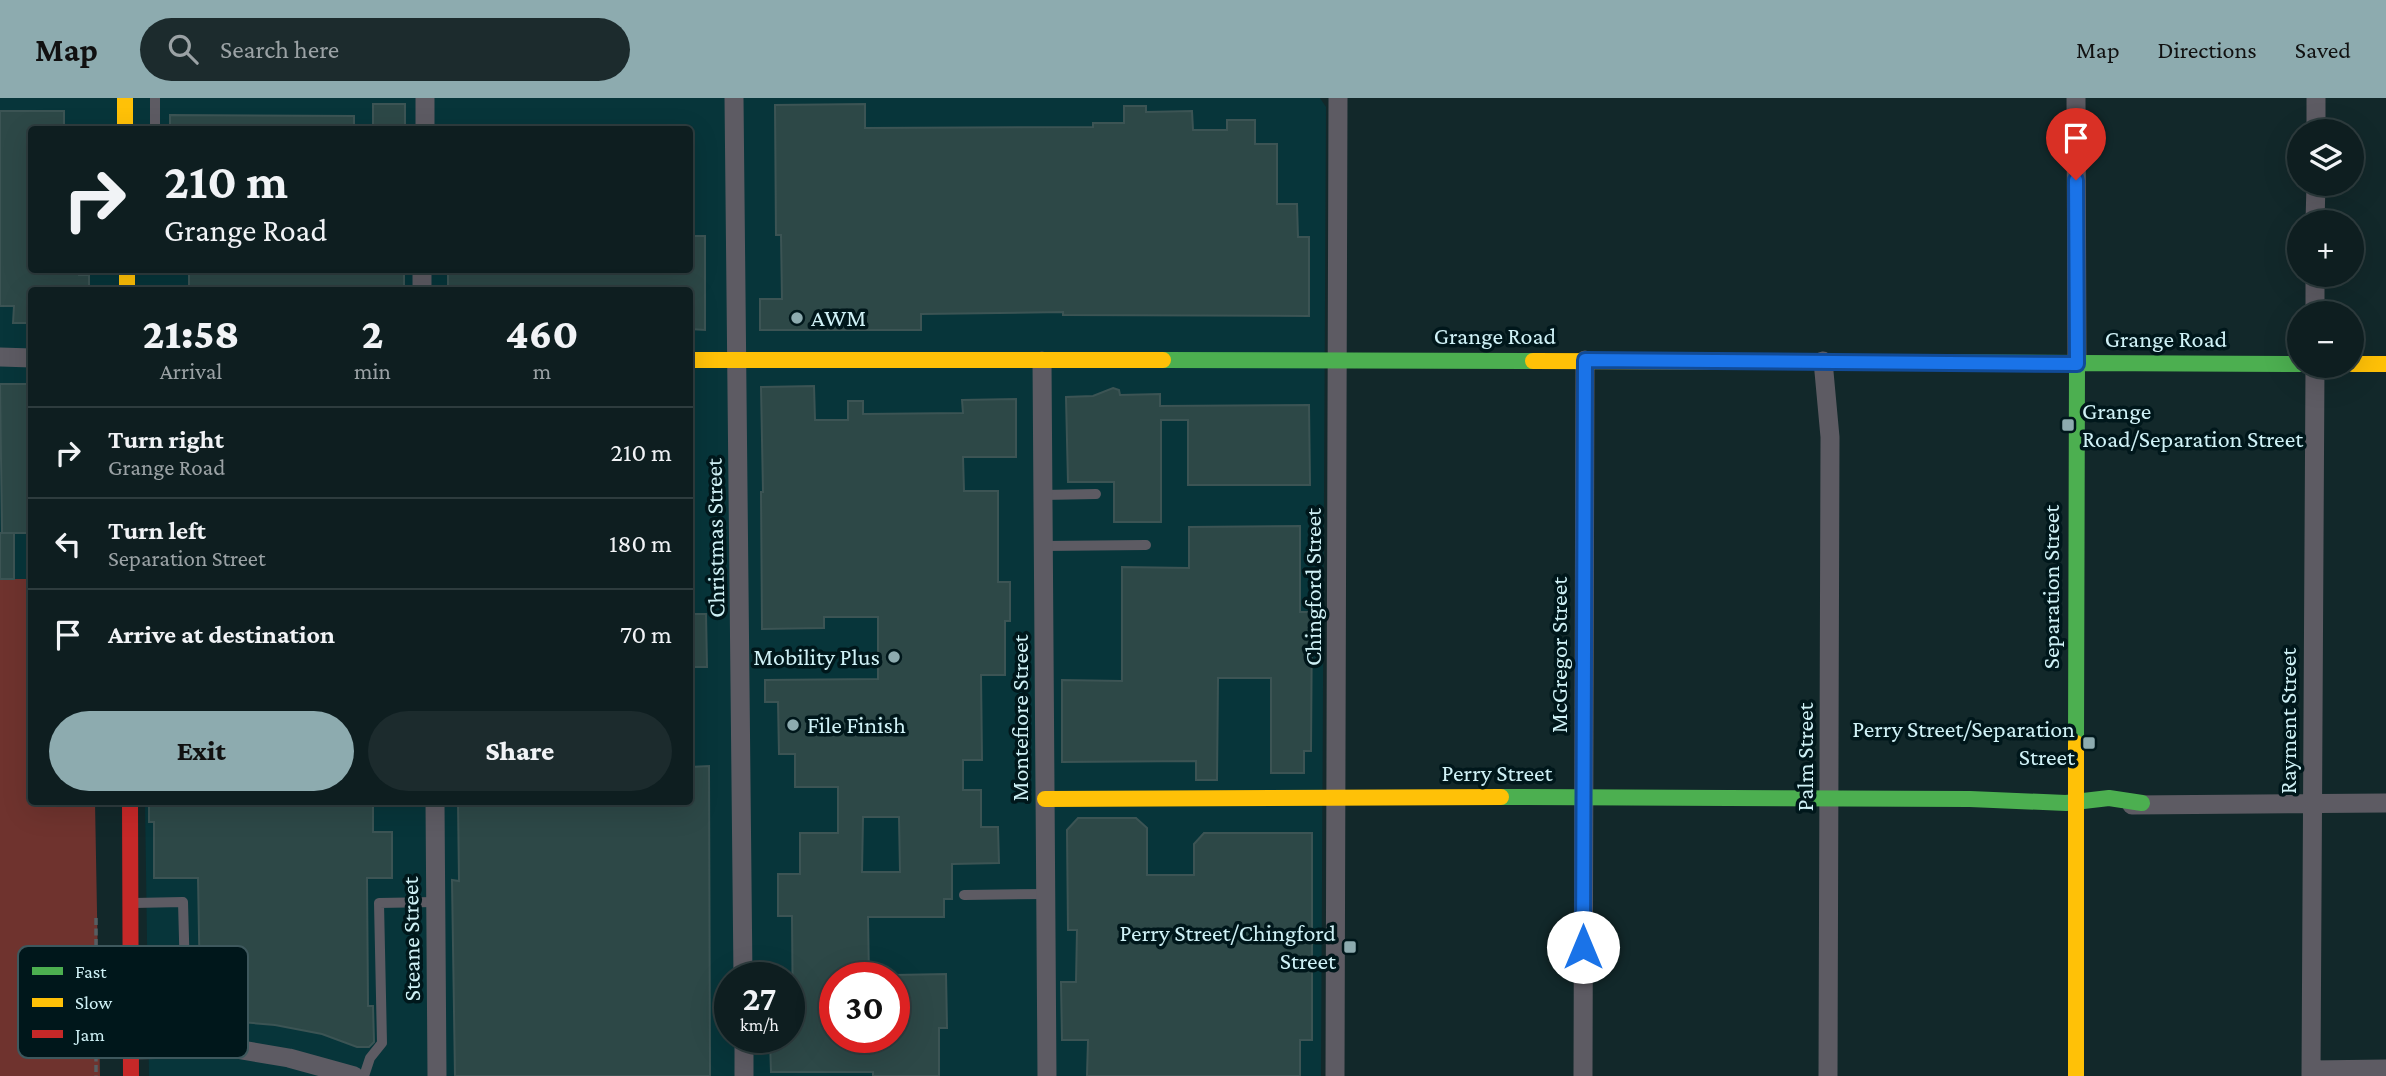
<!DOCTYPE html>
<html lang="en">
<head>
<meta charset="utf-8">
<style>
	body { margin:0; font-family:"Crimson Pro",serif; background:#1c2b2d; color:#f1f3f6; height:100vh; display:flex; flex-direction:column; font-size:26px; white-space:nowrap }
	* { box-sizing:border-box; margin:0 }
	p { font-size:23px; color:#9ba2a5 }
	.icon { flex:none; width:38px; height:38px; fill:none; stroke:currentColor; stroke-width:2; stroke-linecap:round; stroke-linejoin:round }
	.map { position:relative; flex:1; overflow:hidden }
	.panel { position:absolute; left:28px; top:189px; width:665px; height:518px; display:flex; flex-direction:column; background:#0e1e20; border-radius:7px; box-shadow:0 7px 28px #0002,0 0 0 2px #2e3c3e }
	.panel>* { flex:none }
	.top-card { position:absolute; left:28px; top:28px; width:665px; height:147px; border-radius:7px; box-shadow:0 7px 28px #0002,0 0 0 2px #2e3c3e; background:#0e1e20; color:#f1f3f6; overflow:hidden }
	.fabs { position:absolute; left:2287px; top:21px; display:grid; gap:14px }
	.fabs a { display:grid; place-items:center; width:77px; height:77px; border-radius:50%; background:#0e1e20; box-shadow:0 7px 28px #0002,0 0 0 2px #2e3c3e; font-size:35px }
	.speed { position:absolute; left:714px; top:864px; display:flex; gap:14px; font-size:35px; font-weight:700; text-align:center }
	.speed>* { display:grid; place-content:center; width:91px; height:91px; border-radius:50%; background:#0e1e20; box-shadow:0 7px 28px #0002,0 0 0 2px #2e3c3e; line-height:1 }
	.speed small { font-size:18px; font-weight:400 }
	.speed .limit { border:10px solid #d22; background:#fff; color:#111 }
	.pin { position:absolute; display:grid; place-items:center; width:60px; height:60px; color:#fff; margin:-72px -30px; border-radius:50% 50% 50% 0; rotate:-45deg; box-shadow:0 0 7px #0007 }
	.pin .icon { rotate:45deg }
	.me { position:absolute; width:77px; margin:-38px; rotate:0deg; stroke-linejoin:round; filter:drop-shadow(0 0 5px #0008) }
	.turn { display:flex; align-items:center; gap:24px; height:147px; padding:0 21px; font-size:32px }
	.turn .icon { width:91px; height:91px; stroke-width:2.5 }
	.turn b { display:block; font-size:49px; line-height:60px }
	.eta { display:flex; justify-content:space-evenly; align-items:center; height:119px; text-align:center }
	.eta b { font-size:42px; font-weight:800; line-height:49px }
	.primary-button { display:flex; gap:14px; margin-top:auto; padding:14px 21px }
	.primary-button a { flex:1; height:80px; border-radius:42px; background:#8dabaf; color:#111; font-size:28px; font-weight:800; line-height:80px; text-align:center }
	.primary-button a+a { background:#1c2b2d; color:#f1f3f6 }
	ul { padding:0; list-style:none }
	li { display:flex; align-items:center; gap:21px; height:91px; padding:0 21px; border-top:2px solid #2e3c3e }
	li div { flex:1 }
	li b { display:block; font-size:26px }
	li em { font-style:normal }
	header { display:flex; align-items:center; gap:42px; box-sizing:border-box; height:98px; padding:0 35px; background:#8dabaf; color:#111 }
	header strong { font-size:33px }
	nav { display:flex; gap:38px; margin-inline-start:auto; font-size:24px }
	.search { width:490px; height:63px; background:#1c2b2d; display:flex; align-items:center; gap:18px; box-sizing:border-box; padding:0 24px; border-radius:38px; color:#9ba2a5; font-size:26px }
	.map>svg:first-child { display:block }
</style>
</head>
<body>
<header>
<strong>Map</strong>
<div class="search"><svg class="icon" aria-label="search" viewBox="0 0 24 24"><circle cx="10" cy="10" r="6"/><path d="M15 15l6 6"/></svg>Search here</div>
<nav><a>Map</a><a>Directions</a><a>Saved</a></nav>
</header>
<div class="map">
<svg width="2386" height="978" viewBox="0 0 2386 978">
	<rect width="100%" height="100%" fill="#12282a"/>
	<path fill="#07353a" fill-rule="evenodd" d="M0 0H1320L1326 9 1321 978H149L145 704H690V192H32L31 481H0ZM32 32H690V172H32ZM730 880H789V940H730ZM835 880H894V940H835Z"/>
	<path fill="#6f332e" d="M0 481H31L32 704H95L100 978H0Z"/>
	<path fill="#2d4847" stroke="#3c5454" stroke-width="2" fill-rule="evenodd" d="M373 6H405V32H373Z
		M865 6V30L1093 29V25H1124V8H1146V14L1192 13 1193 32H1227V22H1255V46H1277V106H1297L1298 139H1309V218L1063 217V214L921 216V232H760V201H782L781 137H776L775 7Z
		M0 13H64V32H32V172H79V177H89V192H32V225H13L14 208H0Z
		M170 17 354 18V32H170Z
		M690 138H705V232L690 231V192H448V172H690Z
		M189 172H404V192H189Z
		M0 286H32V435H2Z
		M814 288 815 322H848V303H863V316L963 315 962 302 1016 301V359H963L964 393H998V484H1010V523H1005V577H981L982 662H963V692H981V729H998L999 765 952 766V801H944V819H868L869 880H835V940H894V933H896L895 877 946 876 947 930H939V978H873V974H771L770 943 775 944V940H789V933H793L792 818H778V776H800V735H838V689H795V656H779L778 604H765V582L878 581V519H824V530L762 531 761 394H763L761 289ZM863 719H899L900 774H862Z
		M1113 290 1119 292 1120 297 1160 296V308L1309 307 1310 387H1188V322H1161V424H1114V384H1068L1066 299 1093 298Z
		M1300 428V514H1312L1311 653H1304V675H1271V580H1218L1217 682H1196V663L1062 664V582L1122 583V469L1189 470V429Z
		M0 435H14V481H0Z
		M690 516H706L707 569H690Z
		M709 668 710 978H455L452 782 459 783 458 704H690V669Z
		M149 704H373V734H392V780H367L368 908H373L374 944 369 949H357L322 936 275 927 207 921V892H200L198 780H154V724H149Z
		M1078 720H1136L1147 730V777H1194V746L1204 735H1312V942H1300V978H1087L1088 942H1062L1061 884H1076L1077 832H1068L1067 732Z"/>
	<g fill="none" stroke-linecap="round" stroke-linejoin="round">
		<path stroke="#565e62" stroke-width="3.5" stroke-dasharray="7 3.5" stroke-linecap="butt" d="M96 820V978"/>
		<path stroke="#5d5b63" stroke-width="10" d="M155 32V0
			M1043 397 1096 396
			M1043 448 1146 447
			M964 797 1046 796
			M134 805 183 804 187 951
			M364 978 370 960 382 945 379 805 435 804"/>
		<path stroke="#5d5b63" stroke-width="19" d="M734 0 743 880
			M2076 0 2077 266
			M2316 0V33
			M425 32V0
			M2315 124 2316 86
			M422 192V172
			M2315 215V177
			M0 259 32 260
			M1042 263 1047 978
			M1823 263 1830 339 1828 978
			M435 704 437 978
			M2132 707 2386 705
			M744 940V978
			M131 952 230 950 289 960 354 978
			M2311 972 2386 971
			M1335 978 1338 0
			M1583 978 1585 262
			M2311 978 2315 268"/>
		<path stroke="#4caf50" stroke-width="16" d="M1163 262 1533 263
			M1840 264 2300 266
			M2076 645 2077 266
			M1501 699 1970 701 2066 705 2109 700 2142 705"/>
		<path stroke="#ffc107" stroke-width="16" d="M125 0V32
			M127 172V192
			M690 262H1163
			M1533 263 1840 264
			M2352 266H2386
			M1045 701 1501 699
			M2076 978V645"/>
		<path stroke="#c62828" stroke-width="16" d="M130 704 131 978"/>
	</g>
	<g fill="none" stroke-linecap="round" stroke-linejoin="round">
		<g stroke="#114b97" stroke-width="18">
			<path id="route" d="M1583 849 1585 262 2077 266 2076 82"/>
		</g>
		<use href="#route" stroke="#1a73e8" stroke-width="12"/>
	</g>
	<g fill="#8dabaf" stroke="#00171b" stroke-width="2.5">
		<circle cx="797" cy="220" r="7"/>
		<rect x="2061" y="320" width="14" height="14" rx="3.5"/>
		<circle cx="894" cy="559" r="7"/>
		<circle cx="793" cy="627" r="7"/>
		<rect x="2082" y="638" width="14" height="14" rx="3.5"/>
		<rect x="1343" y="842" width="14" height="14" rx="3.5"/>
	</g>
	<g text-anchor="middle" stroke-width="7" stroke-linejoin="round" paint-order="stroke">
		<g font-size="24" fill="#cff1f6" stroke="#00171b" text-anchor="start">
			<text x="811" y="228">AWM</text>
			<text x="2082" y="321">Grange<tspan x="2082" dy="28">Road/Separation Street</tspan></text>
			<text x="880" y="567" text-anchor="end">Mobility Plus</text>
			<text x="807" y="635">File Finish</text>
			<text x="2075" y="639" text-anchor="end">Perry Street/Separation<tspan x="2075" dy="28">Street</tspan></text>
			<text x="1336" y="843" text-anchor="end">Perry Street/Chingford<tspan x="1336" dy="28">Street</tspan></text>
		</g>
		<g font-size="24" fill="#cff1f6" stroke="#00171b">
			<text x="1495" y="246">Grange Road</text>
			<text x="2166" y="249">Grange Road</text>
			<text transform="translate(715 440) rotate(-91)" y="8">Christmas Street</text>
			<text transform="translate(1313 489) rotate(-90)" y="8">Chingford Street</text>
			<text transform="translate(2051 489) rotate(-90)" y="8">Separation Street</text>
			<text transform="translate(1559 557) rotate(-90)" y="8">McGregor Street</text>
			<text transform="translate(1020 620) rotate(-90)" y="8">Montefiore Street</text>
			<text transform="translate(2288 623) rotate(-90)" y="8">Rayment Street</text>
			<text transform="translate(1805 659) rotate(-90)" y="8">Palm Street</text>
			<text x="1497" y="683">Perry Street</text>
			<text transform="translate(411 841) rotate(-91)" y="8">Steane Street</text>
		</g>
	</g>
	<rect x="18" y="848" width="230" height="112" rx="10" fill="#00171b" stroke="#3e585d" stroke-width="2"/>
	<rect x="32" y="869" width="31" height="8" fill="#4caf50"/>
	<rect x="32" y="900" width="31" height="9" fill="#ffc107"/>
	<rect x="32" y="932" width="31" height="8" fill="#c62828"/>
	<g font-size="19" fill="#cff1f6">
		<text x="75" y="880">Fast</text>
		<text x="75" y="911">Slow</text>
		<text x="75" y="943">Jam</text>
	</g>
</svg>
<div class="fabs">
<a><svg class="icon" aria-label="layers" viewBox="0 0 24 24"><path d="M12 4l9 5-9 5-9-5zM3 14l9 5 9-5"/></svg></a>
<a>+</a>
<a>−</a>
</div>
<div class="speed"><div>27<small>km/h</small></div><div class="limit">30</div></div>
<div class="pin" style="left:2076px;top:82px;background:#d93025"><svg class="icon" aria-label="arrive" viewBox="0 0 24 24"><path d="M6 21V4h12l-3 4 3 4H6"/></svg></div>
<svg class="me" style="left:1583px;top:849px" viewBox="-20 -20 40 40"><circle r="19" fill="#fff"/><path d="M0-13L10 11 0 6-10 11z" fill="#1a73e8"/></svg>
<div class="top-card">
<div class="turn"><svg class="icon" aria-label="right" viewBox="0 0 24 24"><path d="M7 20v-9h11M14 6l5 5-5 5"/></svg><div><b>210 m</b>Grange Road</div></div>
</div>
<section class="panel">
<div class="eta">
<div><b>21:58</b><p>Arrival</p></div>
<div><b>2</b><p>min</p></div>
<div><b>460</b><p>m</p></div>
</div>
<ul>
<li><svg class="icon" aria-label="right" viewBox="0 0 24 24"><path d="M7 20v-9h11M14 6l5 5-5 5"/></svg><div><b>Turn right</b><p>Grange Road</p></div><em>210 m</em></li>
<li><svg class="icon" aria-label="left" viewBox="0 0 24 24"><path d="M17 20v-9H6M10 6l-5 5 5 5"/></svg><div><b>Turn left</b><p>Separation Street</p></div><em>180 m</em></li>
<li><svg class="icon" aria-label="arrive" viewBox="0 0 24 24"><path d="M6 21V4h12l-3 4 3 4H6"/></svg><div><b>Arrive at destination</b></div><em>70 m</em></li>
</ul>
<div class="primary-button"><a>Exit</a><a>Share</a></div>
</section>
</div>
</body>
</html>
